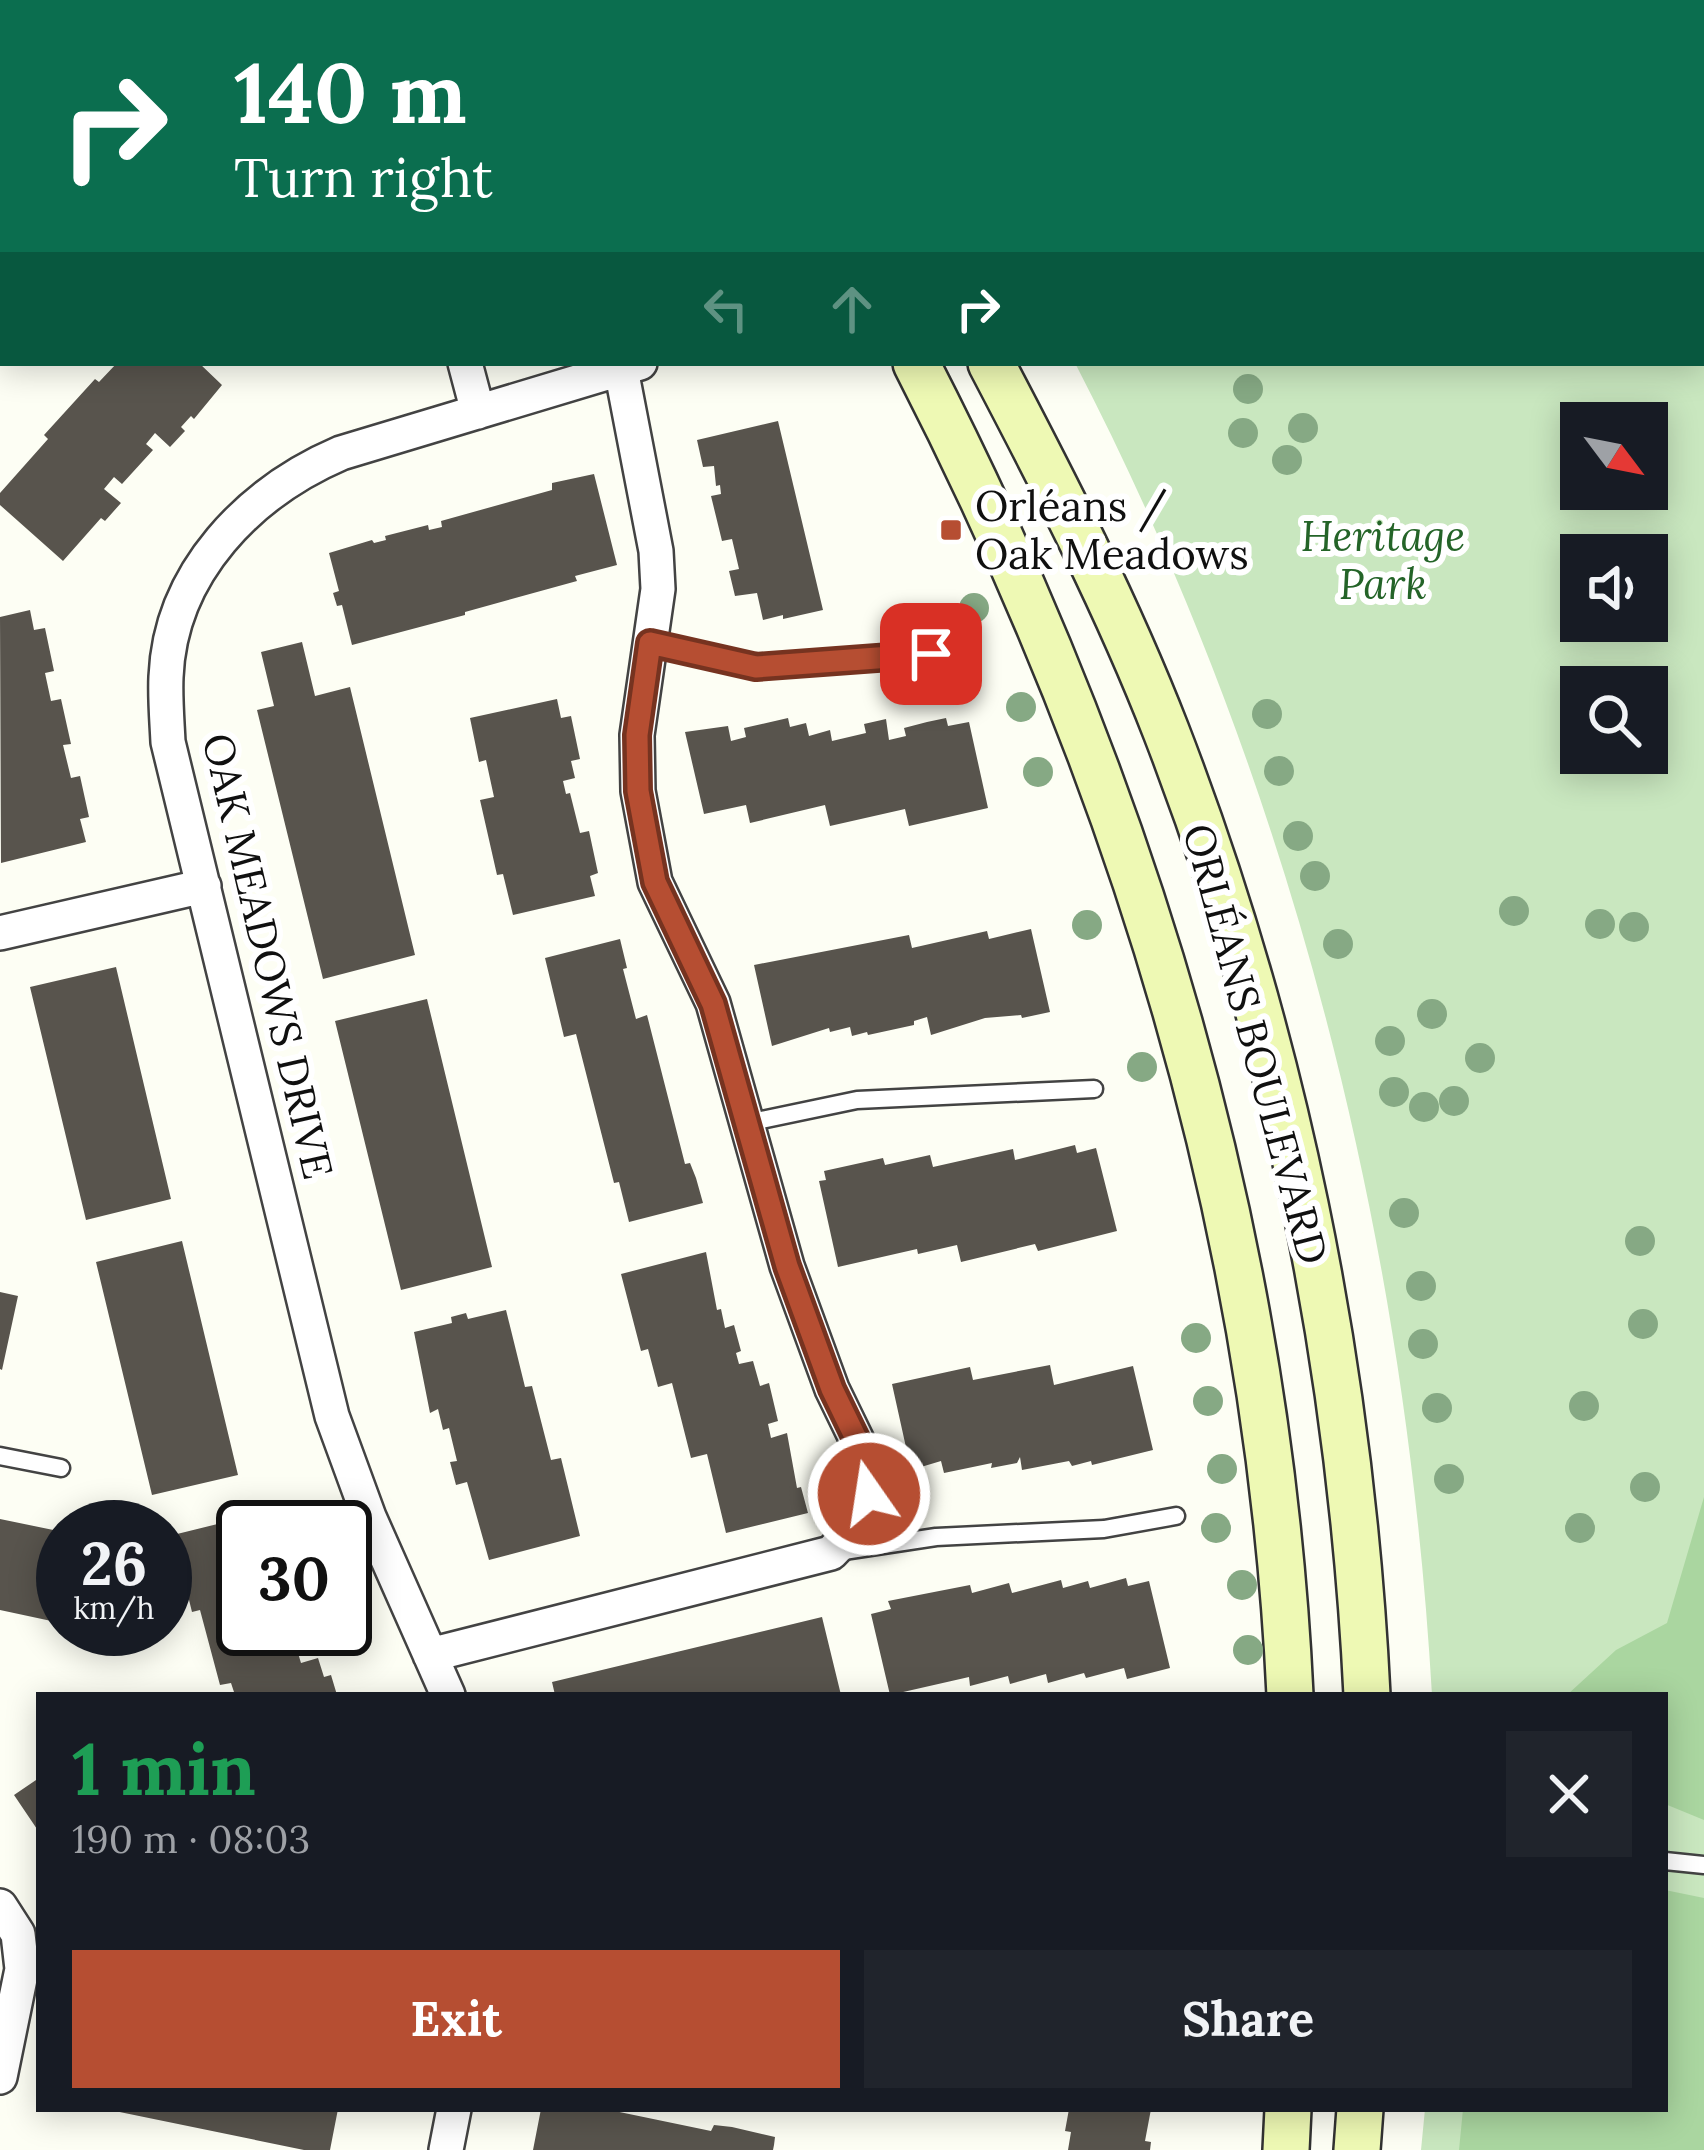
<!DOCTYPE html>
<html lang="en">
<head>
<meta charset="utf-8">
<style>
	body { margin:0; font-family:Lora,serif; background:#20242c; color:#f1f3f6; height:100vh; display:flex; flex-direction:column; font-size:45px; white-space:nowrap }
	* { box-sizing:border-box; margin:0 }
	p { font-size:39px; color:#9ea1a6 }
	.icon { flex:none; width:66px; height:66px; fill:none; stroke:currentColor; stroke-width:2; stroke-linecap:round; stroke-linejoin:round }
	.map { position:relative; flex:1; overflow:hidden }
	.panel { position:absolute; left:36px; top:1692px; width:1632px; height:420px; display:flex; flex-direction:column; background:#171b24; border-radius:0px; box-shadow:0 6px 30px #0003 }
	.panel>* { flex:none }
	.top-card { position:absolute; left:0px; top:0px; width:1704px; height:366px; box-shadow:0 6px 30px #0003; background:#0b6e4f; color:#fff; overflow:hidden }
	.needle { width:78px; rotate:122deg }
	.buttons { position:absolute; left:1560px; top:402px; display:grid; gap:24px }
	.buttons a { display:grid; place-items:center; width:108px; height:108px; border-radius:0px; background:#171b24; box-shadow:0 6px 30px #0003; font-size:60px }
	.speed { position:absolute; left:36px; top:1500px; display:flex; gap:24px; font-size:60px; font-weight:700; text-align:center }
	.speed>* { display:grid; place-content:center; width:156px; height:156px; border-radius:50%; background:#171b24; box-shadow:0 6px 30px #0003; line-height:1 }
	.speed small { font-size:30px; font-weight:400 }
	.speed .limit { border:6px solid #111; border-radius:18px; background:#fff; color:#111 }
	.pin { position:absolute; display:grid; place-items:center; width:102px; height:102px; color:#fff; margin:-51px; border-radius:24px; box-shadow:0 6px 18px #0006 }
	.me { position:absolute; width:132px; margin:-66px; rotate:347deg; stroke-linejoin:round; filter:drop-shadow(0 0 9px #0008) }
	.turn { display:flex; align-items:center; gap:42px; height:252px; padding:0 36px; font-size:54px }
	.turn .icon { width:156px; height:156px; stroke-width:2.5 }
	.turn b { display:block; font-size:84px; line-height:102px }
	.lanes { display:flex; align-items:center; height:114px; padding:0 36px; background:#0003; justify-content:center; gap:60px; direction:ltr }
	.lanes .off { opacity:.35 }
	.round { display:grid; place-items:center; flex:none; width:126px; height:126px; border-radius:0px; background:#20242c }
	.head { display:flex; align-items:center; justify-content:space-between; height:204px; padding:0 36px }
	h1 { font-size:72px; font-weight:700; line-height:90px; color:#1e9e55 }
	.action { display:flex; gap:24px; margin-top:auto; padding:24px 36px }
	.action a { flex:1; height:138px; border-radius:0px; background:#b64e32; color:#fff; font-size:48px; font-weight:700; line-height:138px; text-align:center }
	.action a+a { background:#20242c; color:#f1f3f6 }
	.map>svg:first-child { display:block }
</style>
</head>
<body>
<div class="map">
<svg width="1704" height="2150" viewBox="0 0 1704 2150">
	<rect width="100%" height="100%" fill="#fdfef4"/>
	<path fill="#c9e7bf" fill-rule="evenodd" d="M1563 0H1704V2150H1421L1425 2109H1665V1695H1432C1405 1231 1289 776 1075 363H1701V3ZM1581 423H1647V489H1581ZM1581 555H1647V621H1581ZM1581 687H1647V753H1581Z"/>
	<path fill="#aad6a0" d="M889 0H1704V132H1701V3Z
		M1704 1497V1820L1665 1804V1695H1567L1616 1650 1667 1623Z
		M1665 1890 1704 1898V2150H1459L1463 2109H1665Z"/>
	<path fill="#58544d" d="M117 363H199L222 385 194 419 191 416 181 427 185 431 170 447 155 433 146 444 153 450 122 484 114 477 104 489 121 503 105 521 101 518 63 561 0 505V493L48 439 44 435 95 379 99 382Z
		M778 421 823 610 783 619V615L763 620 757 593 735 596 729 571 739 569 732 539 722 541 711 496 721 494 720 485 716 486 714 466 703 467 697 440Z
		M594 474 617 565 575 576 577 581 465 612V615L352 645 342 605 337 606 333 593 339 591 329 553 372 540 374 543 386 540 385 536 428 525 429 530 442 527 441 521 552 490V483Z
		M30 610 34 630 45 628 54 671 45 673 51 701 61 699 71 744 63 745 71 778 80 776 89 817 80 819 86 842 1 863 0 617Z
		M302 642 315 696 350 687 415 955 323 979 257 710 274 706 261 652Z
		M557 699 561 718 571 716 580 759 571 761 575 778 563 781 566 794 570 793 580 833 589 831 598 873 590 876 595 896 513 915 503 874 497 875 480 800 494 797 486 760 479 762 470 718Z
		M788 718 790 727 806 723 809 736 830 730 832 741 866 733 864 724 886 719 889 740 906 736 904 728 927 722 946 718 948 726 969 722 988 808 909 826 905 809 830 826 825 805 750 823 746 805 704 814 685 732 728 726 731 741 746 737 744 728Z
		M1031 929 1050 1012 1022 1018 1021 1015 985 1018 931 1035 927 1017 914 1021V1025L868 1035 867 1032 852 1036 850 1027 830 1032 829 1028 772 1046 754 965 909 935 912 948 987 931 989 939Z
		M620 939 627 968 623 969 636 1019 647 1015 685 1164 690 1163 696 1178 703 1203 629 1222 619 1182 614 1183 576 1034 564 1037 545 958Z
		M116 967 171 1199 86 1220 30 987Z
		M427 999 492 1267 401 1290 335 1021Z
		M1075 1145 1077 1153 1096 1148 1117 1231 1038 1251 1035 1244 961 1262 957 1245 918 1254 917 1249 838 1267 819 1181 826 1180 824 1171 883 1158 885 1165 930 1155 933 1167 1013 1149 1015 1160Z
		M182 1241 238 1475 152 1495 96 1262Z
		M706 1252 717 1310 721 1309 725 1328 734 1325 741 1351 736 1353 739 1364 753 1361 760 1386 769 1383 778 1421 768 1424 771 1438 787 1433 797 1488 801 1487 808 1513 726 1533 707 1454 691 1458 672 1383 658 1387 648 1349 641 1351 621 1274Z
		M0 1292 18 1296 2 1370 0 1369Z
		M506 1310 525 1387 532 1386 551 1460 561 1458 580 1536 489 1560 467 1482 456 1485 450 1462 457 1461 449 1428 443 1430 438 1409 430 1413 414 1332 452 1323 451 1317 466 1313 468 1319Z
		M1050 1365 1054 1385 1133 1366 1153 1450 1092 1465 1091 1461 1072 1466 1069 1461 1022 1470 1020 1457 1017 1463 991 1468 992 1463 944 1473 941 1461 911 1470 892 1384 970 1367 973 1380Z
		M258 1514 261 1527H243V1629H301L306 1647 297 1650 301 1663 318 1658 324 1677 331 1675 337 1695H235L231 1683 220 1685 200 1610 192 1612 173 1535Z
		M0 1519 63 1532V1590L56 1622 0 1610Z
		M1126 1578 1128 1586 1149 1581 1170 1668 1127 1679 1124 1668 1086 1678 1084 1673 1048 1683 1046 1674 1010 1684 1008 1676 970 1686 969 1677 890 1695 871 1614 891 1609 888 1601 970 1585 972 1593 1009 1583 1012 1593 1061 1580 1063 1588 1088 1581 1090 1588Z
		M822 1617 841 1695H555L552 1682Z
		M39 1778V1832L14 1795Z
		M105 2109H338L330 2150H304Z
		M541 2109H605L711 2131 714 2125 732 2127 775 2137 774 2145 773 2150H533Z
		M1069 2109H1151L1145 2141 1151 2142 1150 2150H1068L1071 2132 1065 2131Z"/>
	<g fill="none" stroke-linecap="round" stroke-linejoin="round">
		<g stroke="#434343" stroke-width="21">
			<path id="service" d="M526 3 528 0
				M1701 180H1704
				M650 643 756 667 931 654
				M747 1123 857 1100 1094 1089
				M0 1456 61 1468
				M837 1552 936 1537 1104 1529 1176 1516
				M1665 1861 1704 1865"/>
		</g>
		<g stroke="#434343" stroke-width="38">
			<path id="minor" d="M156 0 160 3
				M465 363 478 412
				M0 933 204 886
				M430 1655 831 1553 858 1525 869 1494 867 1461 832 1389 787 1266 713 1003 655 882 638 791 637 735 658 589 656 551 621 369
				M448 1695 369 1517 332 1416 168 742C167 721 165 698 166 677 170 572 250 492 341 453L640 363
				M0 1906 18 1934 22 1969 0 2077
				M446 2150 454 2109"/>
		</g>
		<g stroke="#323232" stroke-width="50">
			<path id="secondary" d="M691 0 693 3
				M772 0 774 3
				M916 363C1131 781 1268 1224 1290 1695
				M991 363C1054 483 1117 605 1166 731 1285 1038 1351 1367 1367 1695
				M1286 2150 1288 2109
				M1357 2150 1360 2109"/>
		</g>
		<use href="#service" stroke="#fff" stroke-width="16"/>
		<use href="#minor" stroke="#fff" stroke-width="33"/>
		<use href="#secondary" stroke="#eef9b4" stroke-width="45"/>
	</g>
	<g fill="#86a984">
		<circle cx="1248" cy="389" r="15"/>
		<circle cx="1303" cy="428" r="15"/>
		<circle cx="1243" cy="433" r="15"/>
		<circle cx="1287" cy="460" r="15"/>
		<circle cx="974" cy="608" r="15"/>
		<circle cx="1021" cy="707" r="15"/>
		<circle cx="1267" cy="714" r="15"/>
		<circle cx="1279" cy="771" r="15"/>
		<circle cx="1038" cy="772" r="15"/>
		<circle cx="1298" cy="836" r="15"/>
		<circle cx="1315" cy="876" r="15"/>
		<circle cx="1514" cy="911" r="15"/>
		<circle cx="1600" cy="924" r="15"/>
		<circle cx="1087" cy="925" r="15"/>
		<circle cx="1634" cy="927" r="15"/>
		<circle cx="1338" cy="944" r="15"/>
		<circle cx="1432" cy="1014" r="15"/>
		<circle cx="1390" cy="1041" r="15"/>
		<circle cx="1480" cy="1058" r="15"/>
		<circle cx="1142" cy="1067" r="15"/>
		<circle cx="1394" cy="1092" r="15"/>
		<circle cx="1454" cy="1101" r="15"/>
		<circle cx="1424" cy="1107" r="15"/>
		<circle cx="1404" cy="1213" r="15"/>
		<circle cx="1640" cy="1241" r="15"/>
		<circle cx="1421" cy="1286" r="15"/>
		<circle cx="1643" cy="1324" r="15"/>
		<circle cx="1196" cy="1338" r="15"/>
		<circle cx="1423" cy="1344" r="15"/>
		<circle cx="1208" cy="1401" r="15"/>
		<circle cx="1584" cy="1406" r="15"/>
		<circle cx="1437" cy="1408" r="15"/>
		<circle cx="1222" cy="1469" r="15"/>
		<circle cx="1449" cy="1479" r="15"/>
		<circle cx="1645" cy="1487" r="15"/>
		<circle cx="1216" cy="1528" r="15"/>
		<circle cx="1580" cy="1528" r="15"/>
		<circle cx="1242" cy="1585" r="15"/>
		<circle cx="1248" cy="1650" r="15"/>
	</g>
	<g fill="none" stroke-linecap="round" stroke-linejoin="round">
		<g stroke="#763320" stroke-width="30">
			<path id="route" d="M869 1494 867 1461 832 1389 787 1266 713 1004 655 882 638 791 637 735 650 643 756 667 931 654"/>
		</g>
		<use href="#route" stroke="#b64e32" stroke-width="21"/>
	</g>
	<rect fill="#b64e32" stroke="#fff" stroke-width="4.5" x="939" y="518" width="24" height="24" rx="6"/>
	<g text-anchor="middle" stroke-width="12" stroke-linejoin="round" paint-order="stroke">
		<g font-size="42" fill="#101010" stroke="#fff" text-anchor="start">
			<text x="975" y="521">Orléans /<tspan x="975" dy="48">Oak Meadows</tspan></text>
		</g>
		<g font-size="42" font-style="italic" fill="#246428" stroke="#fff">
			<text x="1383" y="551">Heritage<tspan x="1383" dy="48">Park</tspan></text>
		</g>
		<g font-size="42" fill="#101010" stroke="#fff">
			<text transform="translate(268 956) rotate(77)" y="15">OAK MEADOWS DRIVE</text>
			<text transform="translate(1256 1044) rotate(75)" y="15">ORLÉANS BOULEVARD</text>
		</g>
	</g>
</svg>
<div class="buttons">
<a><svg class="needle" viewBox="-14 -14 28 28"><path d="M0-13l5 13h-10z" fill="#e53935"/><path d="M0 13l5-13h-10z" fill="#9ea1a6"/></svg></a>
<a><svg class="icon" aria-label="sound" viewBox="0 0 24 24"><path d="M4 9h4l5-4v14l-5-4H4zM17 9q2 3 0 6"/></svg></a>
<a><svg class="icon" aria-label="search" viewBox="0 0 24 24"><circle cx="10" cy="10" r="6"/><path d="M15 15l6 6"/></svg></a>
</div>
<div class="speed"><div>26<small>km/h</small></div><div class="limit">30</div></div>
<div class="pin" style="left:931px;top:654px;background:#d93025"><svg class="icon" aria-label="arrive" viewBox="0 0 24 24"><path d="M6 21V4h12l-3 4 3 4H6"/></svg></div>
<svg class="me" style="left:869px;top:1494px" viewBox="-20 -20 40 40"><circle r="17" fill="#b64e32" stroke="#fff" stroke-width="3"/><path d="M0-11L8 9 0 5-8 9z" fill="#fff"/></svg>
<div class="top-card">
<div class="turn"><svg class="icon" aria-label="right" viewBox="0 0 24 24"><path d="M7 20v-9h11M14 6l5 5-5 5"/></svg><div><b>140 m</b>Turn right</div></div>
<div class="lanes"><svg class="icon off" aria-label="left" viewBox="0 0 24 24"><path d="M17 20v-9H6M10 6l-5 5 5 5"/></svg><svg class="icon off" aria-label="ahead" viewBox="0 0 24 24"><path d="M12 20V5M6 11l6-6 6 6"/></svg><svg class="icon" aria-label="right" viewBox="0 0 24 24"><path d="M7 20v-9h11M14 6l5 5-5 5"/></svg></div>
</div>
<section class="panel">
<div class="head"><div><h1>1 min</h1><p>190 m · 08:03</p></div><a class="round"><svg class="icon" aria-label="close" viewBox="0 0 24 24"><path d="M6 6l12 12M18 6L6 18"/></svg></a></div>
<div class="action"><a>Exit</a><a>Share</a></div>
</section>
</div>
</body>
</html>
